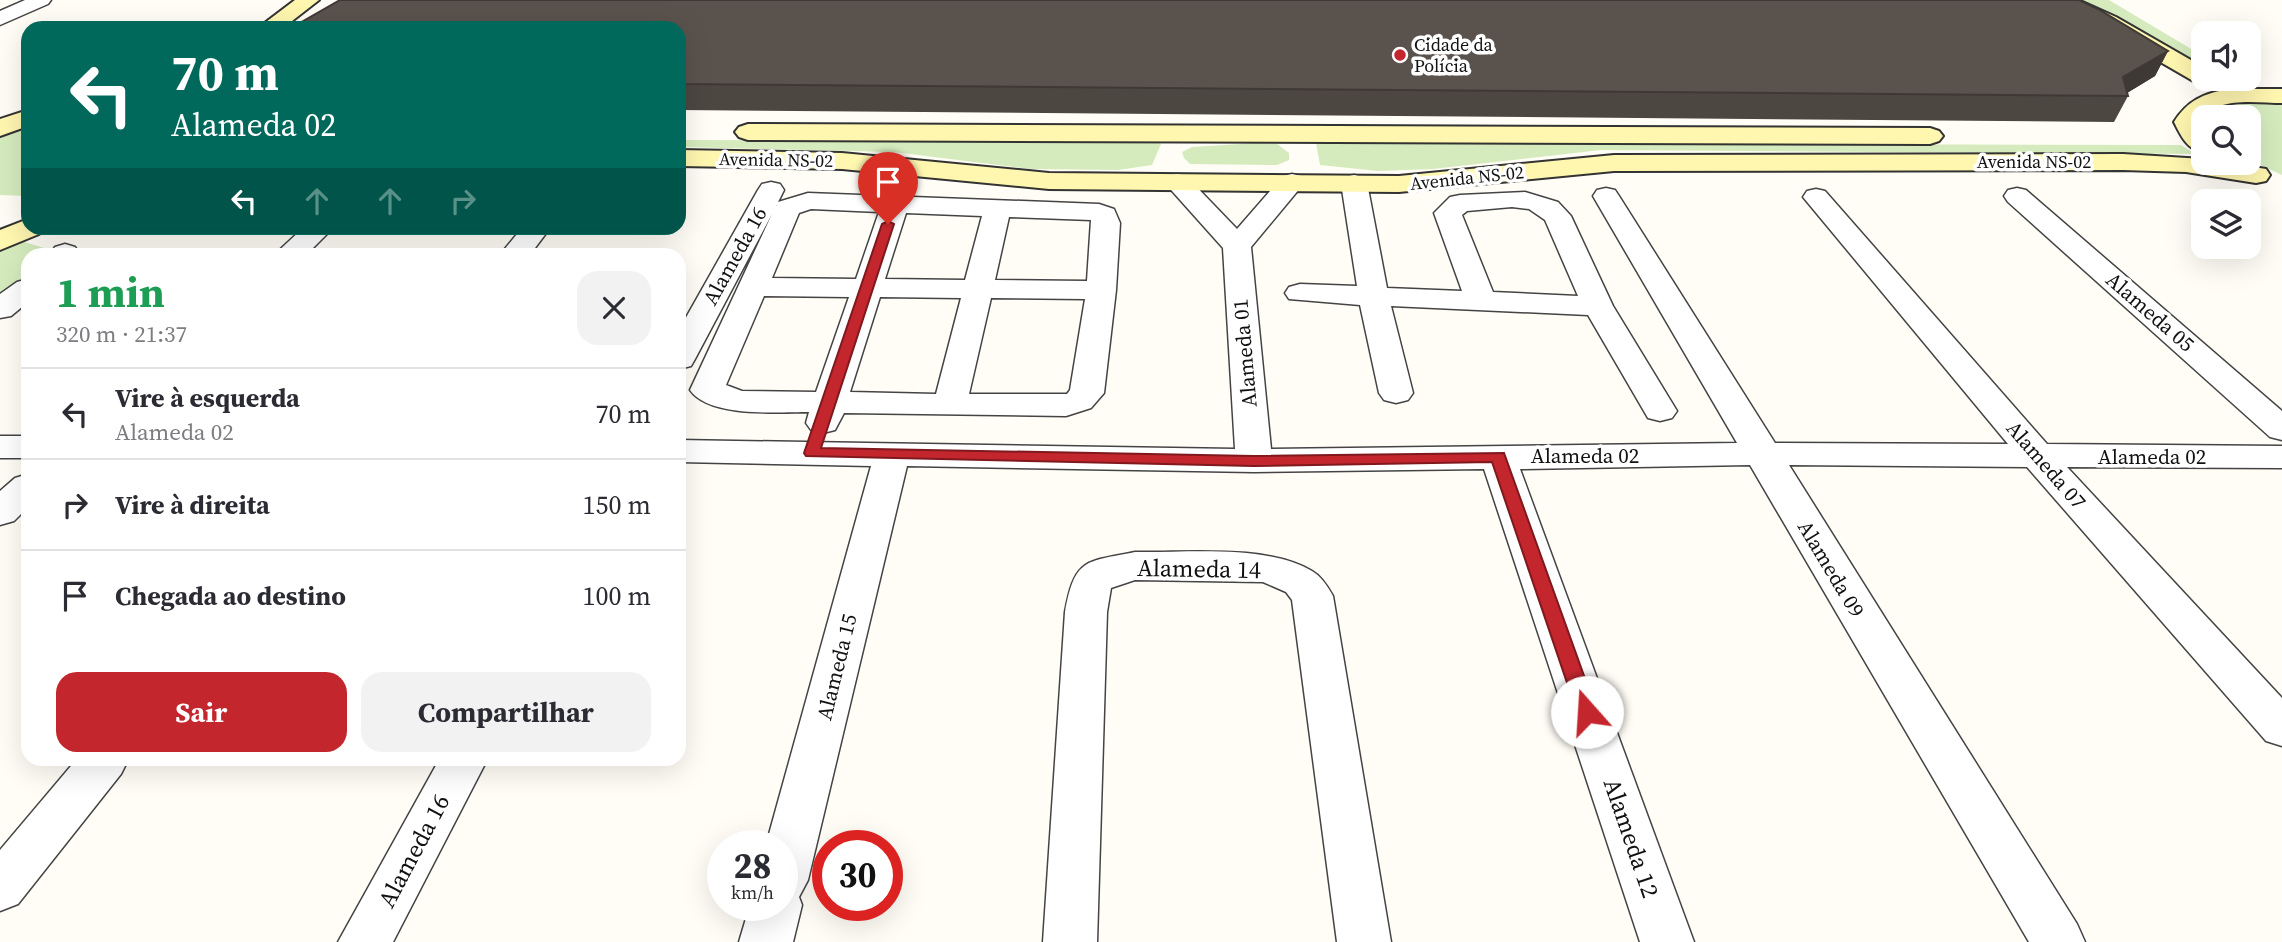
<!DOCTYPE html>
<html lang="pt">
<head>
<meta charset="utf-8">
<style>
	body { margin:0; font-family:"Source Serif 4",serif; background:#f2f2f3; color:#2b2b33; height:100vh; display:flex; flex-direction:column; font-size:26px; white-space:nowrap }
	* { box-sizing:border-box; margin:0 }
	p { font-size:23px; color:#7c7c81 }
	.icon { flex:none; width:38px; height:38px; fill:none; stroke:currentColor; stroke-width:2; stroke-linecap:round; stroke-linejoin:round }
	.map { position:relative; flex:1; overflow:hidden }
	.sheet { position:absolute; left:21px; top:248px; width:665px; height:518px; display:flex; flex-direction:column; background:#fff; border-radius:21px; box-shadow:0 7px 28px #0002 }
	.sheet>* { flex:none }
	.top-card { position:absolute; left:21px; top:21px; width:665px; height:214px; border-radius:21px; box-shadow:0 7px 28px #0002; background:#00695c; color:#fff; overflow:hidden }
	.controls { position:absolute; left:2191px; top:21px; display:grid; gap:14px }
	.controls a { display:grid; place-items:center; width:70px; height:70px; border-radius:14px; background:#fff; box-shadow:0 7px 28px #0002; font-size:35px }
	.speed { position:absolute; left:707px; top:830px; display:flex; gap:14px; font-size:35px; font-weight:700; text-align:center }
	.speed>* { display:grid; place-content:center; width:91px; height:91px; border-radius:50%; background:#fff; box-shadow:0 7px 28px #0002; line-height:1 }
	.speed small { font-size:18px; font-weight:400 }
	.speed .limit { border:10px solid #d22; background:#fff; color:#111 }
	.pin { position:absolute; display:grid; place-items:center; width:60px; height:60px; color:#fff; margin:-72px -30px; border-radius:50% 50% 50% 0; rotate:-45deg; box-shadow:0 0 7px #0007 }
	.pin .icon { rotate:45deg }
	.me { position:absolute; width:77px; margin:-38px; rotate:341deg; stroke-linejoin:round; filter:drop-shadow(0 0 5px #0008) }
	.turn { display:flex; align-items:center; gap:24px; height:147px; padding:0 35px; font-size:32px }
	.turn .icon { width:91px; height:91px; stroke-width:2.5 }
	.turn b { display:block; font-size:49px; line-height:60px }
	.lanes { display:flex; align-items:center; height:66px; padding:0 35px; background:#0003; justify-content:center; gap:35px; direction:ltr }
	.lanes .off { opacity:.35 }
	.round { display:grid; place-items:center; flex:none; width:74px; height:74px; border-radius:21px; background:#f2f2f3 }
	.overview { display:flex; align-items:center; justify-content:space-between; height:119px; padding:0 35px }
	h1 { font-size:42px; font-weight:700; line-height:52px; color:#1e9e55 }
	.primary-button { display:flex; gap:14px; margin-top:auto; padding:14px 35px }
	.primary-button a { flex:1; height:80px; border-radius:21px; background:#c4262e; color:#fff; font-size:28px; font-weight:700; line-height:80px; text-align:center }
	.primary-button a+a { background:#f2f2f3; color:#2b2b33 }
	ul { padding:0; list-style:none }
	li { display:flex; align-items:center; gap:21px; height:91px; padding:0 35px; border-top:2px solid #e1e1e2 }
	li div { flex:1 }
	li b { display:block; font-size:26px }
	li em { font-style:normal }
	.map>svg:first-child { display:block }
</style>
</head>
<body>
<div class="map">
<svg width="2282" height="942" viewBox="0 0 2282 942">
	<rect width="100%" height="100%" fill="#fffdf5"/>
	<path fill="#d5ebbd" d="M2080 0H2109L2203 56V64Z
		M2268 99 2282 100V175L2249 160V117H2208C2223 100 2247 101 2268 99Z
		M28 124V196L0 195V136Z
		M679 140 1156 142 1161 144 1152 165 1118 170 1030 169 894 152 679 147Z
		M1256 143 1277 144 1289 153V160L1277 165 1190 164 1184 158 1182 152 1192 147Z
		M1316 143 2181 145 2195 154 1601 150 1433 169 1378 171 1320 165Z
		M15 239 57 252 54 255 28 256V282L0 303V247Z"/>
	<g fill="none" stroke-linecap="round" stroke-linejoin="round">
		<g stroke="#444" stroke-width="3">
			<path id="street" d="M25 0H51L48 4 0 25V11Z
				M1177 174 1186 176 1237 229 1283 176 1292 174 1301 176 1305 182 1251 247 1271 449 1737 443 1593 196 1597 190 1606 188 1615 190 1619 196 1775 443 2008 444 1803 197 1807 191 1816 189 1825 191 2047 444 2282 446V468L2067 467 2282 698V746L2266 741 2027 467 1789 465 2077 924 2085 942H2029L1750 465 1520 469 1694 942H1640L1484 469 1254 472 907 466 808 880 799 897 802 905 793 942H739L750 905H782V845H766L871 466 679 462V440L1235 449 1223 248 1164 182 1168 176Z
				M1354 175 1363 177 1367 183 1387 288 1462 291 1434 213 1450 197 1460 195 1525 192 1558 202 1571 216 1613 306 1677 411 1672 418 1660 421 1648 418 1588 315 1391 306 1413 393 1408 400 1396 403 1384 400 1379 393 1360 305 1289 299 1285 293 1289 287 1300 284 1357 286 1341 183 1345 177ZM1512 207 1529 209 1545 220 1578 296 1493 292 1462 215 1467 211Z
				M771 182 780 184 784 190 776 206 778 202 808 193 1099 204 1114 209 1120 223 1116 290 1104 393 1091 408 1066 416 844 413 835 430 823 433 811 430 806 423 809 412C779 412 709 418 690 390L772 214 695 359 691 366 679 369V330L758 190 762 184ZM811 209 879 212 856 279 772 278 799 213ZM906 213 982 216 965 280 885 279ZM1009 217 1091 220 1087 281 995 280ZM764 296 849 297 816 392 742 391 726 385ZM880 297 961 298 936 394 850 392ZM991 298 1085 299 1070 390 1067 394H969Z
				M2017 188 2026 190 2282 411V440L2270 437 2008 202 2004 196 2008 190Z
				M303 228H333L305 256H273Z
				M522 228H550L529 256H499Z
				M65 244 75 247 79 253 78 256H49L55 247Z
				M28 279V302L11 316 0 318V294L17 282Z
				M0 436H28V458H0Z
				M28 474V507L14 521 0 525V491L15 478Z
				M1135 552C1188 553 1266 544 1312 571 1321 576 1328 587 1333 596L1391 942H1337L1292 600 1286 592 1263 582 1135 580 1111 588 1107 612 1097 942H1043L1065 612C1075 558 1085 562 1135 552Z
				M76 760H128L121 774 18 904 0 911V850Z
				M439 760H487L393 942H338Z"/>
		</g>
		<g stroke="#333" stroke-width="4">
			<path id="secondary" d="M295 0H319L283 28H258Z
				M2051 0H2078L2116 17 2203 67V79H2214L2203 84 2195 82 2100 27 2054 4Z
				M2228 89H2282V103C2256 103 2215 95 2200 122L2203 129V153C2187 149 2181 136 2174 122 2188 100 2203 94 2228 89Z
				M28 110V126L0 136V119Z
				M748 124 1930 128 1939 131 1943 136 1939 141 1930 144 748 140 739 137 735 132 739 127Z
				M679 150 842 153 1049 173 1399 176 1614 155 2123 154 2203 159V163H2230L2266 169 2270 175 2266 181 2256 183 2186 172 2123 170 1614 171 1399 192 1049 189 842 169 679 166Z
				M28 219V228H43L39 234 0 250V230Z"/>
		</g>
		<use href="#street" fill="#fff" fill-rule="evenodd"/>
		<use href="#secondary" fill="#fff6b0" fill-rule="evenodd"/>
	</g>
	<path fill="#4d4742" d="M679 28 2168 51 2155 76 2127 93 2128 96 2114 122 679 110Z"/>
	<path fill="#3f3936" d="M2168 51 2155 76 2122 96 2123 77Z"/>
	<path fill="#5a524d" stroke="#3f3936" stroke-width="2" d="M340 0H2079L2098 9 2168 51 2123 77 2128 96 679 84V28H298V24Z"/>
	<path fill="#c4262e" stroke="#7f191e" stroke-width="2" d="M888 221 894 224 821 448 1254 456 1504 453 1597 712 1594 718 1587 720 1580 718 1577 712 1492 462 1254 466 806 456 804 453 882 224Z"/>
	<circle fill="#c4262e" stroke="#fff" stroke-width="2.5" cx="1400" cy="55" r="7"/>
	<g text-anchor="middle" stroke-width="7" stroke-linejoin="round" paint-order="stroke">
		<g font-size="18" fill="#111" stroke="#fff" text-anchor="start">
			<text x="1414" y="51">Cidade da<tspan x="1414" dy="21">Polícia</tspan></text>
		</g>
		<g font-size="18" fill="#111" stroke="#fff">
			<text transform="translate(776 160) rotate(1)" y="6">Avenida NS-02</text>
			<text x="2034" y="168">Avenida NS-02</text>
			<text transform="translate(1467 178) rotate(-6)" y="6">Avenida NS-02</text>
		</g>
		<g font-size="21" fill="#111" stroke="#fff">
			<text transform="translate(735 256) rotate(-61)" y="7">Alameda 16</text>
			<text transform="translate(2150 312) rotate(41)" y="7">Alameda 05</text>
			<text transform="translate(1245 353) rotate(-95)" y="7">Alameda 01</text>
			<text x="1585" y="463">Alameda 02</text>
			<text x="2152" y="464">Alameda 02</text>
			<text transform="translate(2046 465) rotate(49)" y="7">Alameda 07</text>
			<text transform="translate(1831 569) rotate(59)" y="7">Alameda 09</text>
			<text transform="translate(837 667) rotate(-76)" y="7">Alameda 15</text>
		</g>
		<g font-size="24" fill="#111" stroke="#fff">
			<text transform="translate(1199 569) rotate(1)" y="8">Alameda 14</text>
			<text transform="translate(1631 838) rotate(71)" y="8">Alameda 12</text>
			<text transform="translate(414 851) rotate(-62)" y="8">Alameda 16</text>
		</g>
	</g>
</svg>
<div class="controls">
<a><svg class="icon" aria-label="sound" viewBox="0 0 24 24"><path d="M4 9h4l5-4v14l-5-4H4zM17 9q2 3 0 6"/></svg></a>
<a><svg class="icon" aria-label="search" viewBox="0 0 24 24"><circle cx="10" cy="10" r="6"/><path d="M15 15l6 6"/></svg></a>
<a><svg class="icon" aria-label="layers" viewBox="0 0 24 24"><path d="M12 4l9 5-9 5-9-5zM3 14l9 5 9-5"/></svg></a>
</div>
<div class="speed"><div>28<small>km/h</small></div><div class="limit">30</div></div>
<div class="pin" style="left:888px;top:224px;background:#d93025"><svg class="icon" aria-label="arrive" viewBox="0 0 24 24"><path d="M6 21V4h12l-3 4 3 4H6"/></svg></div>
<svg class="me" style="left:1587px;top:712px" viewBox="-20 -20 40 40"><circle r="19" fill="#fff"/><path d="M0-13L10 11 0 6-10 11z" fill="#c4262e"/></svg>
<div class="top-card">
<div class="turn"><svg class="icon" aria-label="left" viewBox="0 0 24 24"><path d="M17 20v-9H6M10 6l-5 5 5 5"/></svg><div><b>70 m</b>Alameda 02</div></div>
<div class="lanes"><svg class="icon" aria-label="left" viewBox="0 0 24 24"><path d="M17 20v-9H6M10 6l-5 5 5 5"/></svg><svg class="icon off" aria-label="ahead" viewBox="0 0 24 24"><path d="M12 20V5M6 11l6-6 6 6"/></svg><svg class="icon off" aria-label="ahead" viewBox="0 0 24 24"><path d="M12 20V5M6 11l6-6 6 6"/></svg><svg class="icon off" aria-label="right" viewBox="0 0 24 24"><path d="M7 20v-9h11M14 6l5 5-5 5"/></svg></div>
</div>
<section class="sheet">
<div class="overview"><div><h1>1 min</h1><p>320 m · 21:37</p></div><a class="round"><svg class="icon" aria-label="close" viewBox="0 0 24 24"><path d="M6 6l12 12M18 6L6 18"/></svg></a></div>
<ul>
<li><svg class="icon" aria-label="left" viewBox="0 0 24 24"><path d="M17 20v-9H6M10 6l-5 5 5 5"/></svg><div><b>Vire à esquerda</b><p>Alameda 02</p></div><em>70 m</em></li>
<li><svg class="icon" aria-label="right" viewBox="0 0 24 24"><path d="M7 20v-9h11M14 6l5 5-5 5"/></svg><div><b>Vire à direita</b></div><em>150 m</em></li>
<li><svg class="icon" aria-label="arrive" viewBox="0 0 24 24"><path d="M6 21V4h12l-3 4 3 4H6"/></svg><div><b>Chegada ao destino</b></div><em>100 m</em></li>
</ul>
<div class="primary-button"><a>Sair</a><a>Compartilhar</a></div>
</section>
</div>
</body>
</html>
